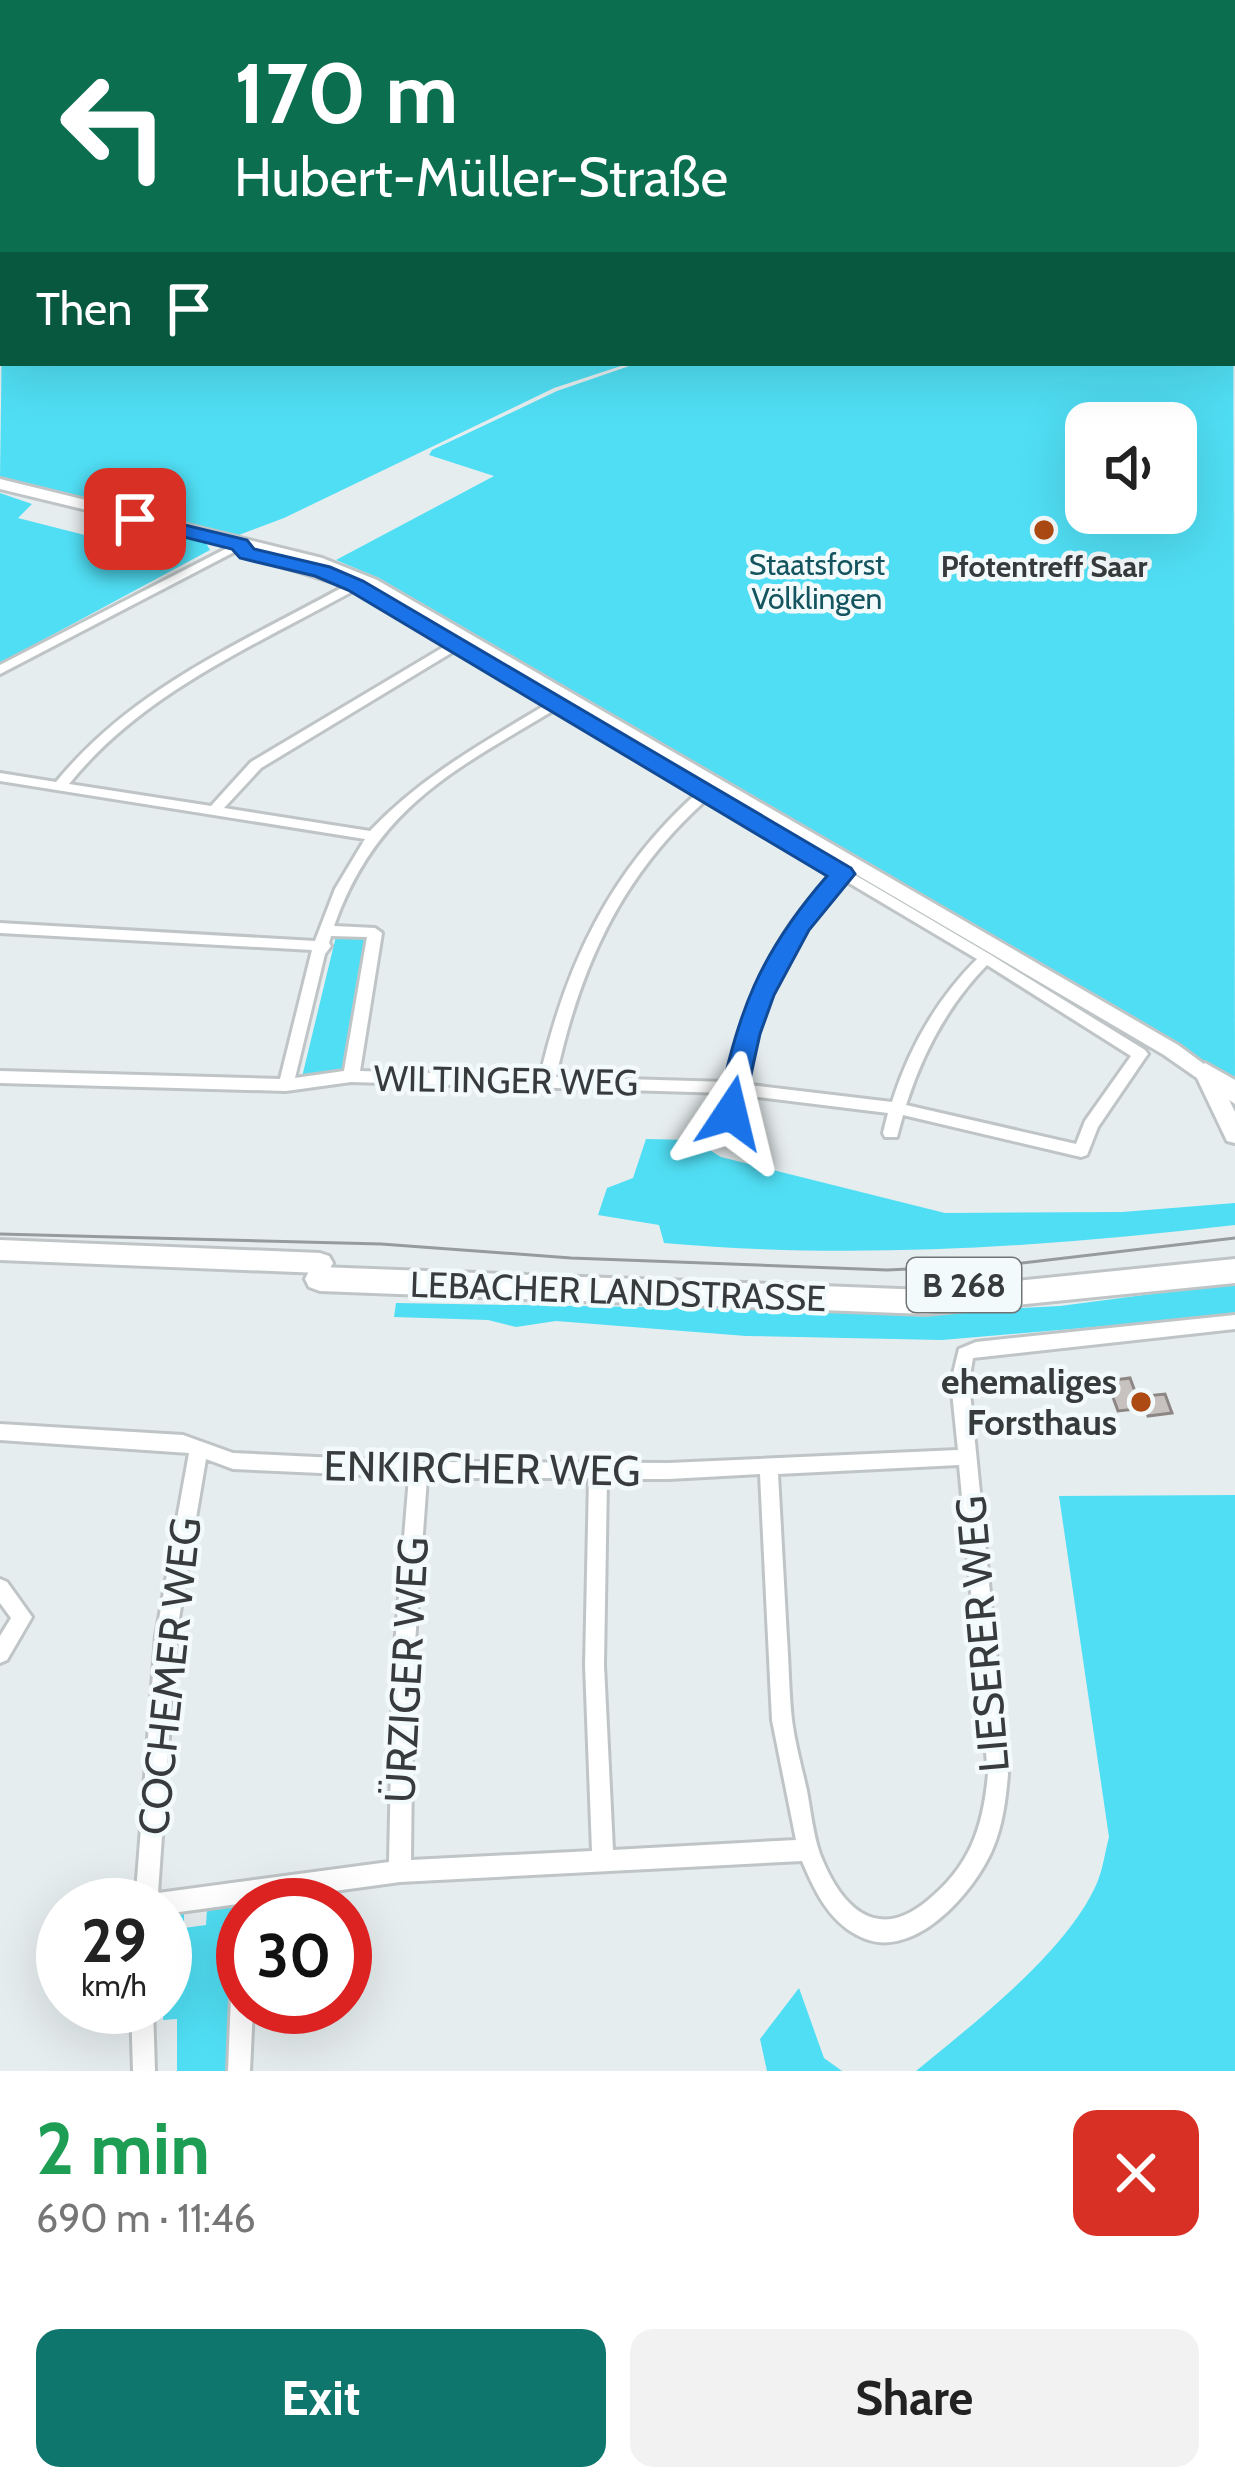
<!DOCTYPE html>
<html lang="en">
<head>
<meta charset="utf-8">
<style>
	body { margin:0; font-family:Cabin,sans-serif; background:#f2f2f2; color:#222; height:100vh; display:flex; flex-direction:column; font-size:45px; white-space:nowrap }
	* { box-sizing:border-box; margin:0 }
	p { font-size:39px; color:#767676 }
	.icon { flex:none; width:66px; height:66px; fill:none; stroke:currentColor; stroke-width:2; stroke-linecap:round; stroke-linejoin:round }
	.map { position:relative; height:2071px; overflow:hidden }
	.details { display:flex; flex-direction:column; background:#fff; flex:1 }
	.details>* { flex:none }
	.guide { position:absolute; left:0px; top:0px; width:1236px; height:366px; box-shadow:0 12px 48px #0002; background:#0b6e4f; color:#fff; overflow:hidden }
	.buttons { position:absolute; left:1065px; top:402px; display:grid; gap:24px }
	.buttons a { display:grid; place-items:center; width:132px; height:132px; border-radius:24px; background:#fff; box-shadow:0 12px 48px #0002; font-size:60px }
	.speed { position:absolute; left:36px; top:1878px; display:flex; gap:24px; font-size:60px; font-weight:700; text-align:center }
	.speed>* { display:grid; place-content:center; width:156px; height:156px; border-radius:50%; background:#fff; box-shadow:0 12px 48px #0002; line-height:1 }
	.speed small { font-size:30px; font-weight:400 }
	.speed .limit { border:18px solid #d22; background:#fff; color:#111 }
	.pin { position:absolute; display:grid; place-items:center; width:102px; height:102px; color:#fff; margin:-51px; border-radius:24px; box-shadow:0 6px 18px #0006 }
	.me { position:absolute; width:132px; margin:-66px; rotate:10deg; stroke-linejoin:round; filter:drop-shadow(0 0 9px #0008) }
	.turn { display:flex; align-items:center; gap:42px; height:252px; padding:0 36px; font-size:54px }
	.turn .icon { width:156px; height:156px; stroke-width:2.5 }
	.turn b { display:block; font-size:84px; line-height:102px }
	.then { display:flex; align-items:center; height:114px; padding:0 36px; background:#0003; gap:24px; font-size:45px }
	.round { display:grid; place-items:center; flex:none; width:126px; height:126px; border-radius:24px; background:#f2f2f2 }
	.summary { display:flex; align-items:center; justify-content:space-between; height:204px; padding:0 36px }
	h1 { font-size:72px; font-weight:700; line-height:90px; color:#1e9e55 }
	.action { display:flex; gap:24px; margin-top:auto; padding:24px 36px }
	.action a { flex:1; height:138px; border-radius:24px; background:#0f766e; color:#fff; font-size:48px; font-weight:700; line-height:138px; text-align:center }
	.action a+a { background:#f2f2f2; color:#222 }
	.map>svg:first-child { display:block }
</style>
</head>
<body>
<div class="map">
<svg width="1235" height="2071" viewBox="0 0 1235 2071">
	<rect width="100%" height="100%" fill="#e6edee"/>
	<path fill="#50def4" fill-rule="evenodd" d="M1233 212 1235 1085 980 929 379 578 336 560 494 476 429 455 432 450 557 391 638 363H1233ZM1086 423H1176V513H1086Z
		M3 255V363H630L554 388 284 518 236 536 0 477Z
		M0 493 32 504 18 518 116 543 140 526 206 543 210 550 0 663Z
		M337 932 375 933 351 1069 302 1077Z
		M646 1139 693 1140 721 1157 945 1213 1122 1212 1235 1203V1225C1045 1247 855 1260 664 1243L659 1225 598 1215 607 1188 633 1178Z
		M1235 1283V1315L942 1340 746 1336 556 1321 516 1327 488 1320 394 1317 396 1303 936 1312 1060 1306Z
		M1235 1495V2071H916C974 2023 1067 1952 1097 1883 1103 1869 1105 1852 1109 1837L1059 1496Z
		M236 1904 230 2071H177V2019L163 2020 165 1921 184 1911V1928L206 1925 207 1909Z
		M799 1988 824 2058 842 2071H767L760 2039Z"/>
	<path fill="#c7c2bf" stroke="#8c8684" stroke-width="3" d="M1130 1378 1137 1397 1165 1394 1172 1413 1148 1416 1145 1408 1118 1411 1107 1381Z"/>
	<g fill="none" stroke-linecap="round" stroke-linejoin="round">
		<g stroke="#bfc5c6" stroke-width="6">
			<path id="street" d="M0 4H3V8H0Z
				M0 136 3 137V143L0 142Z
				M0 215 3 216V222L0 221Z
				M239 542 263 553 359 583 991 955 1145 1050 1148 1054 1145 1058 1098 1127 1087 1155 1081 1157 903 1115 897 1137H885L883 1133 888 1113 741 1095 737 1117H725L723 1113 726 1093 351 1082 286 1091 0 1083V1071L280 1079 312 950 0 933V923L315 941 335 889 365 839 0 781V773L56 782C135 686 240 644 345 586L255 558 238 550 0 674V665ZM355 590 447 645 251 762 211 806 69 784C143 692 254 646 355 590ZM456 650 547 704C484 742 421 777 370 831L224 808 261 768ZM556 709 697 793C610 871 566 964 540 1076L360 1071 382 933 375 928 334 926C376 807 454 770 556 709ZM707 799 834 874C774 930 744 1003 727 1082L556 1077C580 966 621 876 707 799ZM844 880 977 959C937 999 909 1048 892 1102L742 1084C757 1006 786 935 844 880ZM331 936 367 937 344 1071 295 1078 325 954 331 946 329 943ZM987 965 1131 1056 1085 1121 1076 1144 906 1105C923 1052 948 1005 987 965Z
				M1235 1315V1329L973 1358 969 1382 1008 1774C1006 1799 1003 1824 993 1848 975 1892 911 1966 857 1935 828 1920 814 1889 802 1861L400 1882 165 1914V1905H135L156 1636 189 1453 0 1440V1424L183 1435 233 1453 419 1462 669 1463 958 1450 951 1382 959 1349 976 1342ZM206 1459 233 1469 409 1477 393 1670 389 1862 158 1893 176 1636ZM959 1465 988 1774C983 1828 970 1866 927 1901 875 1944 840 1905 820 1854 813 1834 811 1812 807 1791 802 1768 795 1744 792 1720 789 1693 789 1665 787 1638 784 1583 781 1528 778 1474ZM760 1474 772 1720 796 1840 613 1850 604 1665 607 1479H669ZM427 1478H589L585 1665 592 1851 411 1860 413 1670Z
				M0 1579 7 1582 32 1617 7 1660 0 1663V1636L11 1618 0 1603Z
				M243 1961V2007H253L250 2071H228L232 1972 235 1964Z
				M131 2007H153L155 2071H133Z"/>
		</g>
		<g stroke="#bfc5c6" stroke-width="6">
			<path id="secondary" d="M1213 0H1235V6L1233 3Z
				M0 479 322 558 377 580 1178 1045 1216 1073 1235 1112V1143L1227 1141 1197 1078 1164 1055 365 586 310 564 0 489Z"/>
		</g>
		<g stroke="#bfc5c6" stroke-width="6">
			<path id="primary" d="M0 1240 320 1253 329 1256 333 1263 329 1270 320 1273 0 1260Z"/>
		</g>
		<g stroke="#bfc5c6" stroke-width="6">
			<path id="highway" d="M1205 1063 1235 1080V1104L1191 1073Z
				M1235 1259V1283L926 1314 320 1291 309 1287 305 1279 309 1271 320 1267 926 1290Z"/>
		</g>
		<use href="#street" fill="#fff" fill-rule="evenodd"/>
		<use href="#secondary" fill="#fff" fill-rule="evenodd"/>
		<use href="#primary" fill="#fff" fill-rule="evenodd"/>
		<use href="#highway" fill="#fff" fill-rule="evenodd"/>
		<path stroke="#969b9c" stroke-width="3" d="M0 1234 381 1244 571 1258 887 1270 1013 1264 1235 1238"/>
	</g>
	<path fill="#1a73e8" stroke="#114b97" stroke-width="3" d="M135 513 247 540 254 549 330 567 363 581 851 868 855 874 809 930 774 995 760 1034 741 1120H721L717 1113C737 1013 759 954 827 876L348 590 315 576 240 558 232 549 128 523 125 519Z"/>
	<g fill="#ad4a14" stroke="#f3fafb" stroke-width="4.5">
		<circle cx="1044" cy="530" r="12"/>
		<circle cx="1141" cy="1402" r="12"/>
	</g>
	<g text-anchor="middle" stroke-width="9" stroke-linejoin="round" paint-order="stroke">
		<g font-size="30" fill="#14545e" stroke="#f3fafb">
			<text x="817" y="575">Staatsforst<tspan x="817" dy="34">Völklingen</tspan></text>
		</g>
		<g font-size="30" font-weight="bold" fill="#383b3b" stroke="#f3fafb">
			<text x="1044" y="577">Pfotentreff Saar</text>
		</g>
		<rect fill="#f3fafb" stroke="#707475" stroke-width="3" x="907" y="1258" width="114" height="54" rx="9"/>
		<g font-size="33" font-weight="bold" fill="#383b3b">
			<text x="964" y="1297">B 268</text>
		</g>
		<g font-size="36" fill="#383b3b" stroke="#f3fafb">
			<text transform="translate(506 1080) rotate(1)" y="13">WILTINGER WEG</text>
			<text transform="translate(618 1291) rotate(2)" y="13">LEBACHER LANDSTRASSE</text>
		</g>
		<g font-size="36" font-weight="bold" fill="#383b3b" stroke="#f3fafb" text-anchor="end">
			<text x="1117" y="1394">ehemaliges<tspan x="1117" dy="41">Forsthaus</tspan></text>
		</g>
		<g font-size="42" fill="#383b3b" stroke="#f3fafb">
			<text transform="translate(482 1468) rotate(1)" y="15">ENKIRCHER WEG</text>
			<text transform="translate(982 1634) rotate(-95)" y="15">LIESERER WEG</text>
			<text transform="translate(406 1670) rotate(-87)" y="15">ÜRZIGER WEG</text>
			<text transform="translate(169 1676) rotate(-84)" y="15">COCHEMER WEG</text>
		</g>
	</g>
</svg>
<div class="buttons">
<a><svg class="icon" aria-label="sound" viewBox="0 0 24 24"><path d="M4 9h4l5-4v14l-5-4H4zM17 9q2 3 0 6"/></svg></a>
</div>
<div class="speed"><div>29<small>km/h</small></div><div class="limit">30</div></div>
<div class="pin" style="left:135px;top:519px;background:#d93025"><svg class="icon" aria-label="arrive" viewBox="0 0 24 24"><path d="M6 21V4h12l-3 4 3 4H6"/></svg></div>
<svg class="me" style="left:731px;top:1113px" viewBox="-20 -20 40 40"><path d="M0-17L14 15 0 8-14 15z" fill="#1a73e8" stroke="#fff" stroke-width="4"/></svg>
<div class="guide">
<div class="turn"><svg class="icon" aria-label="left" viewBox="0 0 24 24"><path d="M17 20v-9H6M10 6l-5 5 5 5"/></svg><div><b>170 m</b>Hubert-Müller-Straße</div></div>
<div class="then">Then<svg class="icon" aria-label="arrive" viewBox="0 0 24 24"><path d="M6 21V4h12l-3 4 3 4H6"/></svg></div>
</div>
</div>
<section class="details">
<div class="summary"><div><h1>2 min</h1><p>690 m · 11:46</p></div><a class="round" style="background:#d93025;color:#fff"><svg class="icon" aria-label="close" viewBox="0 0 24 24"><path d="M6 6l12 12M18 6L6 18"/></svg></a></div>
<div class="action"><a>Exit</a><a>Share</a></div>
</section>
</body>
</html>
